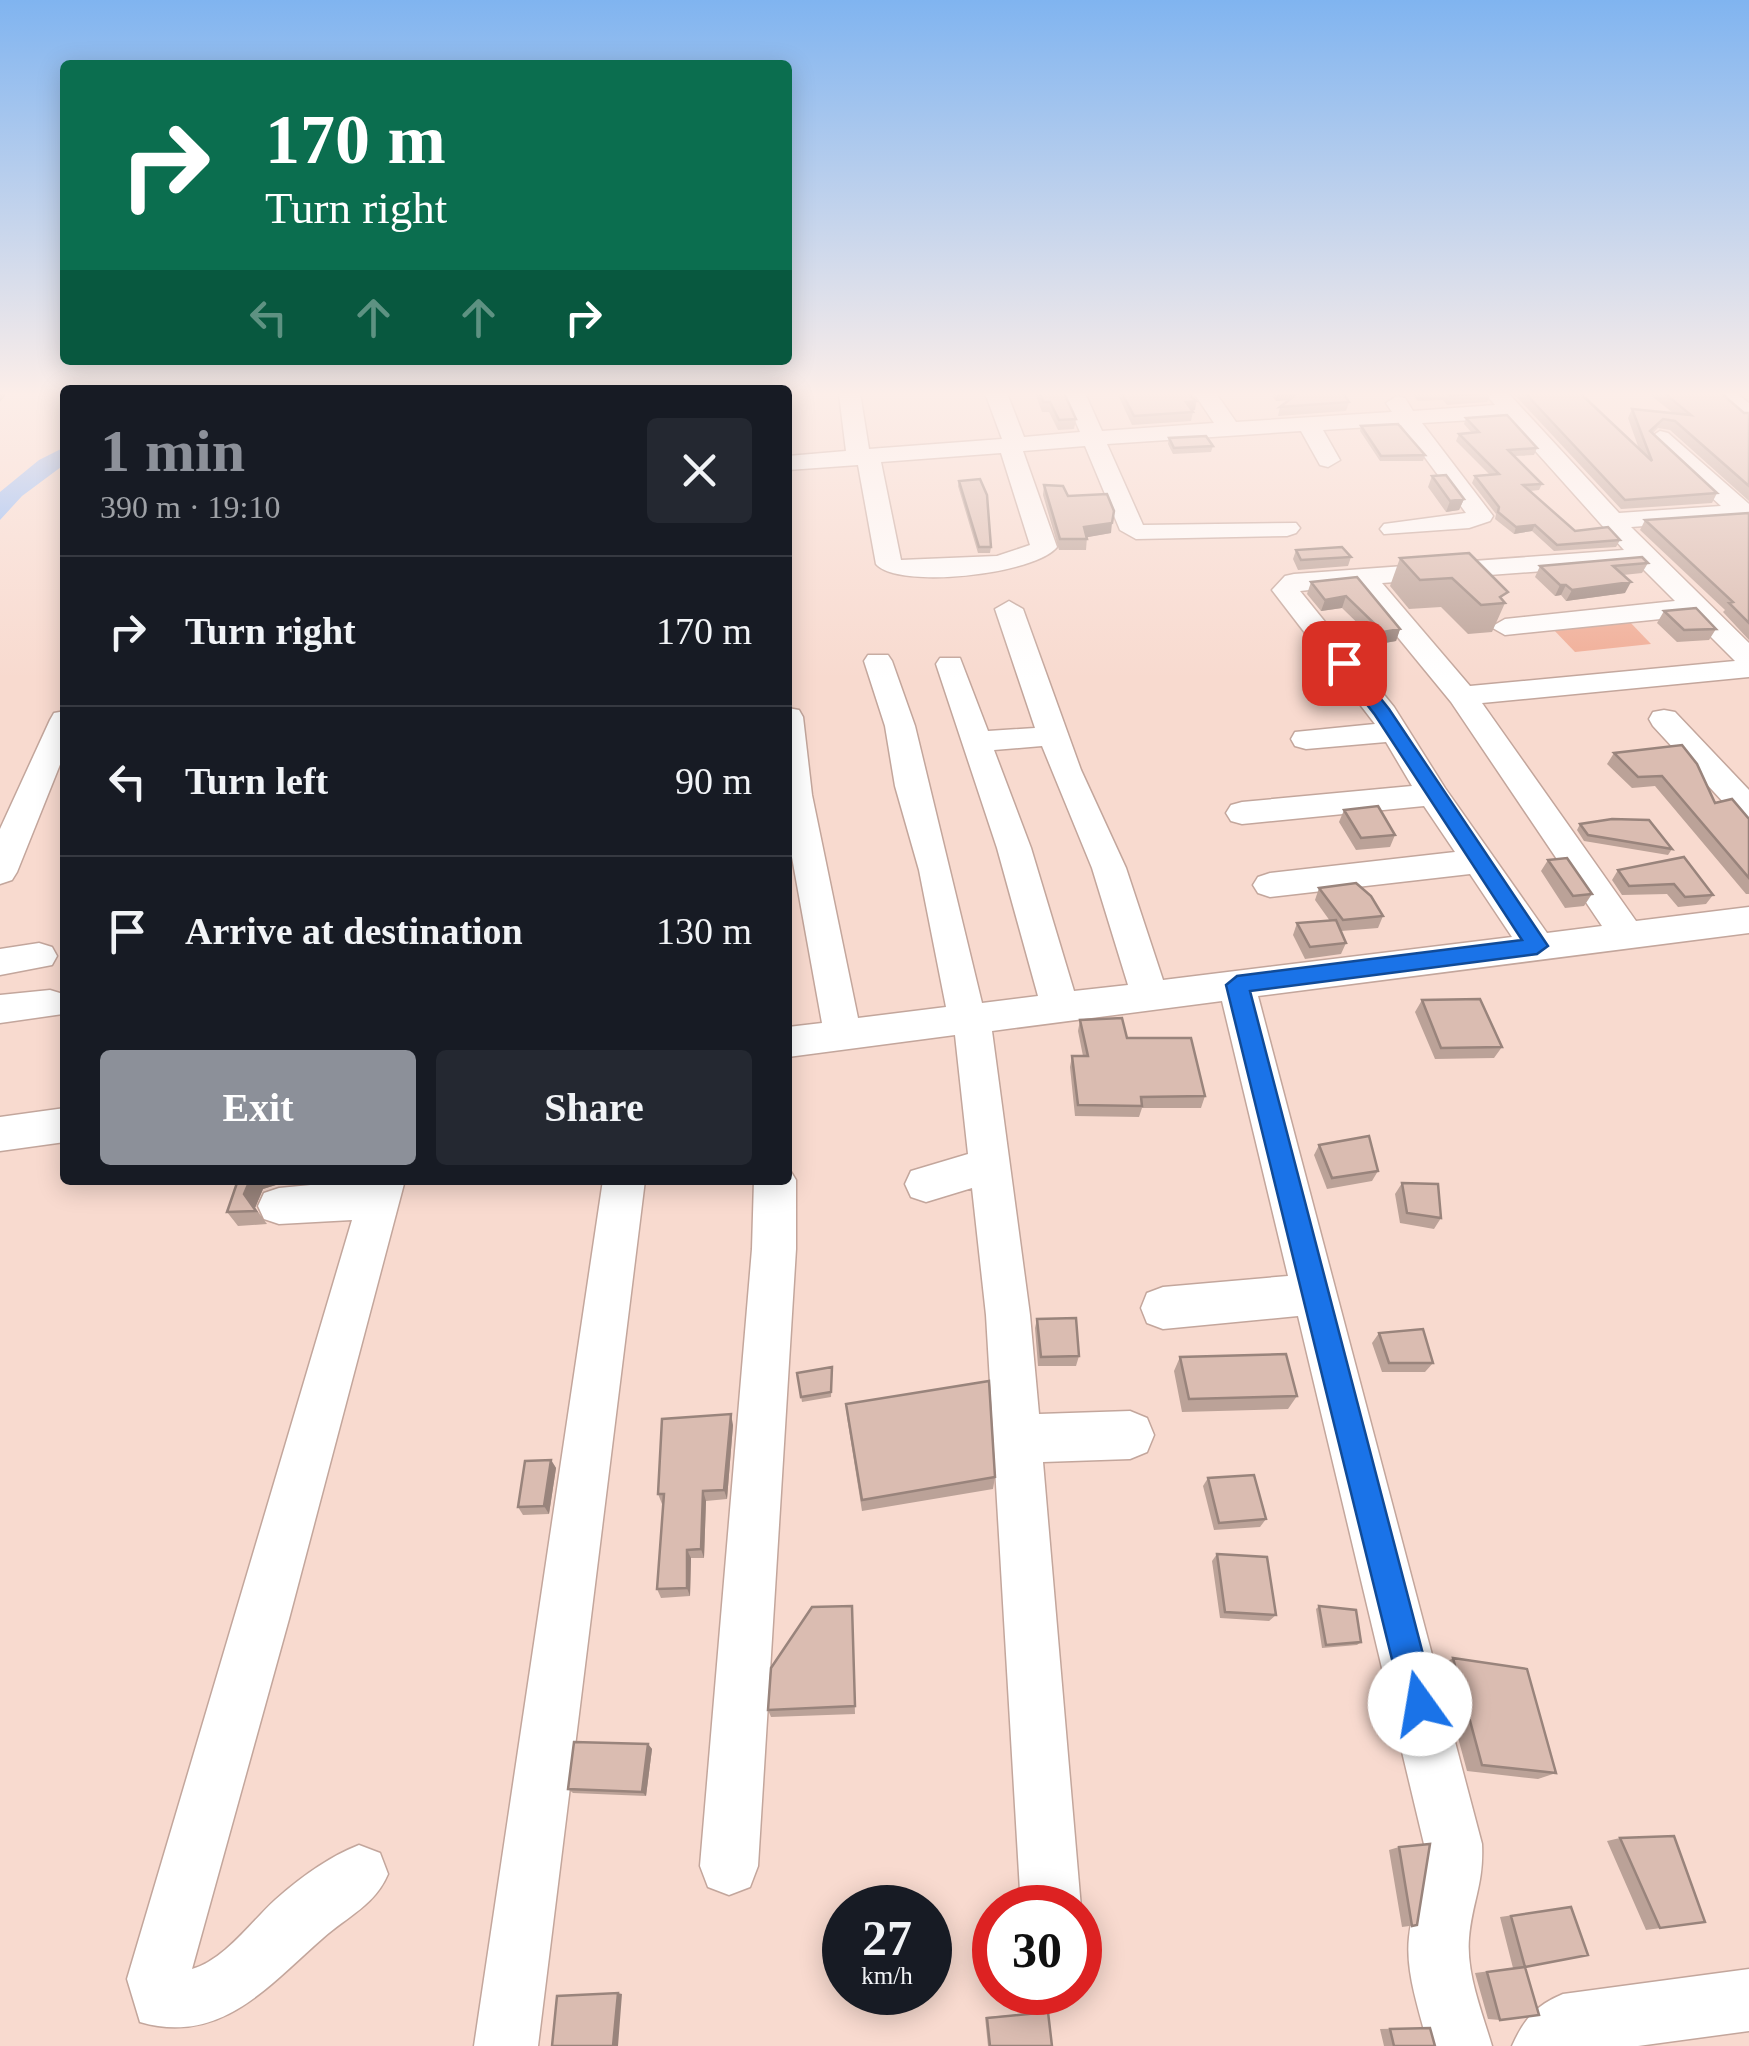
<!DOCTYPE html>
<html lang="en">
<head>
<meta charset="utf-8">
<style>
	body { margin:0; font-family:"Times New Roman",serif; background:#242831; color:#f1f3f6; height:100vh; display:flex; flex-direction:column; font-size:38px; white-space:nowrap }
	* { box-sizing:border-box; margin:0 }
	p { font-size:32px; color:#9ea1a6 }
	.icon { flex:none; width:55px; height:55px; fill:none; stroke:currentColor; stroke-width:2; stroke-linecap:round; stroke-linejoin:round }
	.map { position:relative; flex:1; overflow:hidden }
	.drawer { position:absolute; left:60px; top:385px; width:732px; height:800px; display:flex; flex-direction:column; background:#171b24; border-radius:10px; box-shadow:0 5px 25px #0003 }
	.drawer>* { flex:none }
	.top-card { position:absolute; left:60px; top:60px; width:732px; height:305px; border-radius:10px; box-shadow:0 5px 25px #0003; background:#0b6e4f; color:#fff; overflow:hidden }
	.speed { position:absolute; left:822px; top:1885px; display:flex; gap:20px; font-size:50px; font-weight:700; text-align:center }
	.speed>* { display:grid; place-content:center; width:130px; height:130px; border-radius:50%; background:#171b24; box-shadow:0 5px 25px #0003; line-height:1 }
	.speed small { font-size:25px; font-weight:400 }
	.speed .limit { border:15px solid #d22; background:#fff; color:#111 }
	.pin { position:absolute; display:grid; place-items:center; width:85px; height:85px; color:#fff; margin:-42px; border-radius:20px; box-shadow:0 5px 15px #0006 }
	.me { position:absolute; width:110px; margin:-55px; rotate:347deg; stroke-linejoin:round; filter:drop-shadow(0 0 8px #0008) }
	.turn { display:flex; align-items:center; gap:35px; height:210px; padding:0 40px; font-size:45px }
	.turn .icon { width:130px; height:130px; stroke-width:2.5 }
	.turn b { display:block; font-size:70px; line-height:85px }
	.lanes { display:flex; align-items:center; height:95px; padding:0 40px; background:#0003; justify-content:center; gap:50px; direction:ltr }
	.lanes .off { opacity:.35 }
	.round { display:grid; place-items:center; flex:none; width:105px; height:105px; border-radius:10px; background:#242831 }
	.summary { display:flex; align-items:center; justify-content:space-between; height:170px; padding:0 40px }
	h1 { font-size:60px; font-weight:600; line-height:75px; color:#8c9099 }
	.primary-button { display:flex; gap:20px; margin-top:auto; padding:20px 40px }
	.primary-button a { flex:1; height:115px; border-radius:10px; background:#8c9099; color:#fff; font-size:40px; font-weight:600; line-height:115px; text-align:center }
	.primary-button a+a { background:#242831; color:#f1f3f6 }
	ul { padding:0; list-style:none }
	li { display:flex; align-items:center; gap:30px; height:150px; padding:0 40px; border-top:2px solid #363941 }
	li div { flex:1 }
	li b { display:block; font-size:38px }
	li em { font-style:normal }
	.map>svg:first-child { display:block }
</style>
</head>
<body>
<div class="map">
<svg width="1749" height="2046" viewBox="0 0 1749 2046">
	<rect width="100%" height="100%" fill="#f8dacf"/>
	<path fill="#f0ac95" d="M1627 619 1651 644 1575 652 1551 627Z"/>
	<path fill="#84b5fc" d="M65 447V464L22 496 0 520V492L39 460Z"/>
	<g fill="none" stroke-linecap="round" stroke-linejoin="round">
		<g stroke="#c3a69c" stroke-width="3">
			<path id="minor" d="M860 393 869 449 1002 439 985 393H1007L1024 437 1080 432 1063 393H1085L1102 431 1214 423 1194 393H1216L1236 422 1392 412 1386 403 1397 396 1405 398 1413 411 1495 405 1485 393H1508L1619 513 1721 506 1652 443 1649 438 1660 431 1668 433 1749 504V518L1631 527 1749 643V677L1482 703 1636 921 1749 907V933L1258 996 1482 1844C1484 1884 1472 1902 1469 1938 1466 1973 1482 2012 1492 2046H1428C1420 2012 1405 1973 1409 1937 1413 1903 1425 1882 1424 1844L1298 1316 1163 1329 1147 1323 1141 1308 1147 1293 1163 1287 1288 1276 1222 1001 992 1031 1030 1315 1039 1414 1130 1411 1147 1418 1154 1435 1147 1452 1130 1459 1043 1462 1081 1908H1021L986 1315 972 1188 926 1202 911 1197 905 1184 911 1171 968 1154 955 1035 788 1057V1027L822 1023 788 835V708L799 710 803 717 812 795 858 1018 946 1007 919 870 895 786 885 726 864 661 868 655H888L892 661 915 726 982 1003 1038 996 997 848 936 664 940 658H960L988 731 1035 728 995 609 1009 601 1023 609 1081 770 1126 868 1163 980 1512 937 1470 874 1270 897 1258 893 1253 885 1258 877 1270 873 1455 852 1424 806 1242 824 1231 821 1226 813 1231 805 1242 802 1412 786 1386 742 1306 749 1295 746 1291 739 1295 732 1375 724 1272 590 1285 576 1294 574 1624 550 1506 418 1422 423 1493 516 1490 521 1469 528 1384 534 1380 529 1384 524 1466 513 1401 425 1323 430 1340 460 1328 467 1320 465 1301 431 1107 444 1143 525 1296 523 1300 528 1296 533 1287 536 1136 539 1120 530 1085 446 1023 451 1057 547C1036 574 898 590 876 564L858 465 788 470V456L846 451 839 394ZM1001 453 1030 545 997 556 901 560 881 462ZM1638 564 1675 601 1505 619 1491 627 1505 635 1690 616 1735 661 1470 686 1382 583ZM1355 585 1451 702 1602 926 1547 933 1445 788 1394 707 1300 591ZM1042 746 1092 868 1128 985 1074 991 1031 848 994 750Z
				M1712 393H1736L1749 403V421L1741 419Z
				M1664 710 1675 712 1749 790V821L1738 818 1653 726 1649 719 1653 712Z
				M65 711V752L17 872 12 880 0 884V829L50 720 54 713Z
				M39 943 52 947 57 956 52 965 0 975V949Z
				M50 990 63 994V1014L0 1023V995Z
				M65 1108V1142L0 1151V1117Z
				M788 1167 796 1180V1249L758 1866 750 1887 729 1895 708 1887 700 1866 752 1249 754 1180H788Z
				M363 1180H405L289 1619 192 1969C224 1960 251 1922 275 1900 300 1878 328 1857 359 1845L380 1853 388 1874C375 1905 348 1916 323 1938 270 1984 221 2046 140 2022L127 1979 352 1220 279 1224 264 1219 258 1206 264 1193 279 1188Z
				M603 1180H645L538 2046H474Z
				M1749 1969V2031L1638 2046H1512C1524 2019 1536 2005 1563 1994Z"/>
		</g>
		<use href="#minor" fill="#fff" fill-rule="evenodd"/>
	</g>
	<path fill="#bba298" d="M1035 393H1064L1076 419 1074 429 1058 430 1049 412H1042Z
		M1118 393H1188L1196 401 1195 410H1191L1193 412 1191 421 1132 425 1118 395Z
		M1270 393H1343L1349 402 1346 411 1278 416 1280 407 1289 400 1276 401Z
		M1411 393H1491L1487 402 1447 405 1443 400 1418 401Z
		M1513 393H1580L1639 449 1628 418 1632 409 1673 413 1648 393H1721L1744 413H1749V501L1670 430 1658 428 1653 433 1717 493 1712 503 1621 509Z
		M1466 418 1537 448 1534 455 1514 456 1542 484 1539 490 1530 491 1575 531 1620 540 1616 547 1554 551 1532 531 1514 534 1495 519 1496 514 1472 483 1475 476 1490 475 1456 441 1459 434 1472 433 1464 424Z
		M1361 426 1425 455 1423 461H1380L1360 431Z
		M1169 438 1213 446 1211 452 1173 454 1168 444Z
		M1432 476 1464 499 1459 510 1446 512 1428 487Z
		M959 481 991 547 990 553H978L958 486Z
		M1044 485 1068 496 1111 533 1087 537 1086 550H1059L1043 495Z
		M1749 513V640L1723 612 1725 610 1640 530 1645 520Z
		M1296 550 1351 557 1348 566 1298 570 1293 559Z
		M1469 553 1505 603 1492 632 1468 634 1441 607 1409 609 1390 586 1400 558Z
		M1648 563 1642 573 1623 575 1625 593 1566 601 1561 595 1555 596 1535 577 1540 566Z
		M1357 577 1400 629 1396 641 1379 644 1342 608 1321 611 1307 594 1311 582Z
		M1664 611 1716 629 1709 640 1677 642 1657 623Z
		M1682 745 1715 803 1749 819V894H1746L1655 786 1632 788 1607 764 1614 753Z
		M1344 810 1395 835 1390 847 1356 850 1339 822Z
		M1580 824 1672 849 1668 855 1584 841 1577 830Z
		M1684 857 1713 895 1706 904 1678 907 1667 894 1622 895 1612 880 1618 870Z
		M1548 860 1592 894 1584 906 1565 908 1541 871Z
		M1319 888 1383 916 1378 928 1341 931 1346 943 1341 954 1305 959 1293 935 1297 923 1330 921 1315 900Z
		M1422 1000 1502 1047 1494 1058 1435 1059 1415 1012Z
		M1080 1020 1127 1038 1205 1096 1201 1108H1142L1139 1117 1075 1116 1070 1067 1072 1056H1083L1078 1031Z
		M1319 1145 1378 1171 1372 1181 1327 1189 1314 1155Z
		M238 1180H323L279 1184 263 1189 255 1208 267 1224 238 1226 227 1212Z
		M1402 1183 1441 1218 1434 1229 1400 1223 1395 1194Z
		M1037 1319 1079 1356 1076 1366H1038L1035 1328Z
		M1379 1333 1433 1363 1425 1372H1382L1372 1343Z
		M1180 1357 1297 1396 1288 1409 1182 1412 1174 1371Z
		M832 1367 831 1397 802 1402 797 1373Z
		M846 1404 995 1477 993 1489 862 1511 847 1417Z
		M733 1425 727 1499 706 1501 704 1558H691L690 1596 661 1598 657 1589 664 1504H662L658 1494Z
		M551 1460 556 1468 549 1514 523 1515 518 1507Z
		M1208 1478 1266 1519 1260 1527 1214 1530 1203 1486Z
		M1217 1554 1276 1615 1269 1621 1220 1618 1212 1561Z
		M852 1606 855 1714 771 1717 768 1710Z
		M1319 1606 1361 1642 1357 1645 1322 1648 1316 1609Z
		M1453 1658 1556 1773 1538 1779 1467 1771 1439 1667Z
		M648 1744 652 1749 646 1796 573 1793 568 1789Z
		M1620 1838 1705 1922 1646 1930 1607 1841Z
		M1399 1847 1417 1925 1402 1927 1389 1850Z
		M1571 1907 1525 1967 1500 2020 1488 2019 1475 1973 1513 1968 1500 1917Z
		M1048 2012 1052 2046H988L985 2017Z
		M1419 2028 1435 2046H1384L1380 2029Z"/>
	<path fill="#99847c" d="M0 393H7L0 402Z
		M1278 393H1301L1300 399 1276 401Z
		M1196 401 1195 410 1184 411 1186 402Z
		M1464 499 1459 510 1446 512 1450 501Z
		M1112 523 1111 533 1083 538 1084 527Z
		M1535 525 1532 531 1514 534 1516 527Z
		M1631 582 1625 593 1566 601 1572 590Z
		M1560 585H1566L1561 595 1555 596Z
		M1346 596 1342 608 1321 611 1325 600Z
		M1400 629 1396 641 1379 644 1383 632Z
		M250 1180H276L279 1184 263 1189 255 1208 267 1224 244 1194Z
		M731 1414 733 1425 727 1499 724 1490Z
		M551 1460 556 1468 549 1514 544 1506Z
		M703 1491 706 1501 704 1558 701 1549Z
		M687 1550 691 1558 690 1596 687 1588Z
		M648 1744 652 1749 646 1796 642 1792Z
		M618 1993 622 1994 618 2046H613Z"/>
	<path fill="#dabcb1" stroke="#99847c" stroke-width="2.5" d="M1040 393H1064L1076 419 1059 420 1050 402H1043Z
		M1122 393H1188L1196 401 1186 402 1193 412 1134 416Z
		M1298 393H1343L1349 402 1280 407Z
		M1448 393H1488L1450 396Z
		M1525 393H1580L1652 461 1632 409 1691 415 1664 393H1721L1744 413H1749V486L1675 421 1663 419 1650 431 1717 493 1625 500Z
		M1507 415 1537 448 1508 450 1542 484 1523 485 1575 531 1608 527 1620 540 1557 545 1535 525 1516 527 1498 512 1499 507 1475 476 1499 474 1459 434 1479 432 1466 418Z
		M1398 424 1425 455 1381 456 1361 426Z
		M1206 436 1213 446 1174 448 1169 438Z
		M1446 475 1464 499 1450 501 1432 476Z
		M980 479 987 495 991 547H979L959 481Z
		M1044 485 1063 486 1068 496 1107 494 1114 511 1112 523 1084 527 1087 539H1060Z
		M1749 513V623L1729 603 1733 602 1645 520Z
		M1342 547 1351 557 1301 560 1296 550Z
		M1469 553 1508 592 1500 597 1505 603 1481 605 1452 578 1420 580 1400 558Z
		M1642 557 1648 563 1613 566 1631 582 1572 590 1566 585H1560L1540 566Z
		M1357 577 1400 629 1383 632 1346 596 1325 600 1311 582Z
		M1696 608 1716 629 1684 630 1664 611Z
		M1682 745 1697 764 1715 803 1732 799 1749 819V878L1662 776 1638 777 1614 753Z
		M1378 806 1395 835 1361 838 1344 810Z
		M1612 819 1649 820 1672 849 1588 835 1580 824Z
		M1684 857 1713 895 1685 897 1674 884 1629 886 1618 870Z
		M1567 858 1592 894 1573 896 1548 860Z
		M1356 883 1371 896 1383 916 1343 920 1319 888Z
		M1336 920 1346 943 1310 947 1297 923Z
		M1480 999 1502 1047 1441 1048 1422 1000Z
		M1122 1018 1127 1038H1191L1205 1096 1141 1097 1142 1106 1078 1105 1072 1056H1088L1080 1020Z
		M1369 1136 1378 1171 1332 1178 1319 1145Z
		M238 1180H250L244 1194 256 1211 227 1212Z
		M1402 1183 1438 1184 1441 1218 1407 1213Z
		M1076 1318 1079 1356 1041 1357 1037 1319Z
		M1423 1329 1433 1363H1389L1379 1333Z
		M1286 1354 1297 1396 1189 1399 1180 1357Z
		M832 1367 831 1392 801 1397 797 1373Z
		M989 1381 995 1477 862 1500 846 1404Z
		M731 1414 724 1490 703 1491 701 1549 687 1550V1588L657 1589 664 1494H658L662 1419Z
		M551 1460 544 1506 518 1507 525 1461Z
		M1254 1475 1266 1519 1219 1523 1208 1478Z
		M1217 1554 1267 1557 1276 1615 1225 1612Z
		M852 1606 855 1706 768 1710 771 1668 812 1607Z
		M1319 1606 1356 1610 1361 1642 1326 1645Z
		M1453 1658 1527 1669 1556 1773 1482 1765Z
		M574 1742 648 1744 642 1792 568 1789Z
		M1674 1836 1705 1922 1660 1928 1620 1838Z
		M1430 1844 1417 1925 1412 1926 1399 1847Z
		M1571 1907 1588 1955 1525 1967 1511 1916Z
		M1525 1967 1539 2015 1500 2020 1487 1972Z
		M618 1993 613 2046H552L557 1996Z
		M1048 2012 1052 2046H990L987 2018Z
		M1430 2028 1435 2046H1394L1390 2029Z"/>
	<linearGradient id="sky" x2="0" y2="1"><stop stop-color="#80b4f0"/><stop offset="0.58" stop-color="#fceee9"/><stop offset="1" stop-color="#fceee9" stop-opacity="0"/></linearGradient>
	<rect width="1749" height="679" fill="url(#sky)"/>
	<path fill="#1a73e8" stroke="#114b97" stroke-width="2.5" d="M1344 658 1350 660 1389 709 1548 946 1537 954 1250 991 1436 1704 1431 1716 1420 1721 1408 1716 1403 1704 1226 985 1237 976 1522 940 1375 715 1335 663Z"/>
</svg>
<div class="speed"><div>27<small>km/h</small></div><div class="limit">30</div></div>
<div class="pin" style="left:1344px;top:663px;background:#d93025"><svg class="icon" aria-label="arrive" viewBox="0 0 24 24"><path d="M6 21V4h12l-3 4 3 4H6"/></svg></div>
<svg class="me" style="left:1420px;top:1704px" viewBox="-20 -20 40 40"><circle r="19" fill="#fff"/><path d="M0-13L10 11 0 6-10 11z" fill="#1a73e8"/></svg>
<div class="top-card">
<div class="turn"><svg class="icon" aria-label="right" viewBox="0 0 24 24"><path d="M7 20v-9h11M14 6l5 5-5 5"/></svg><div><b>170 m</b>Turn right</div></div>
<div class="lanes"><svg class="icon off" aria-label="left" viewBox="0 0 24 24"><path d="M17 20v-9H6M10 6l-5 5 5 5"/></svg><svg class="icon off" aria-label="ahead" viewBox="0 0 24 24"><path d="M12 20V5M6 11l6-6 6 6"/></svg><svg class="icon off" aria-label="ahead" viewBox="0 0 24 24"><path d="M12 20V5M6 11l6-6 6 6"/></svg><svg class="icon" aria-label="right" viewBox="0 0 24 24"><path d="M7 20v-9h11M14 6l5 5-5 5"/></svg></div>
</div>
<section class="drawer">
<div class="summary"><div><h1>1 min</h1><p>390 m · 19:10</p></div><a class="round"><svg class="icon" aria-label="close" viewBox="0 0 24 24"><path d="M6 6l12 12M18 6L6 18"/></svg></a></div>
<ul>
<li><svg class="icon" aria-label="right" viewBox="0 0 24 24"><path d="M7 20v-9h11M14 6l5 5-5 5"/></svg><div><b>Turn right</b></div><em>170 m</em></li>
<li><svg class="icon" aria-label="left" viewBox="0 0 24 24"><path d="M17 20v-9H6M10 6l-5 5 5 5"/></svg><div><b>Turn left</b></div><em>90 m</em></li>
<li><svg class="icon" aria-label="arrive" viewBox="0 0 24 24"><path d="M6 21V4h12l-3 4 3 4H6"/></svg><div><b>Arrive at destination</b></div><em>130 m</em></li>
</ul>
<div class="primary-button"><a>Exit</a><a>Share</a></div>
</section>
</div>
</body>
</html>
